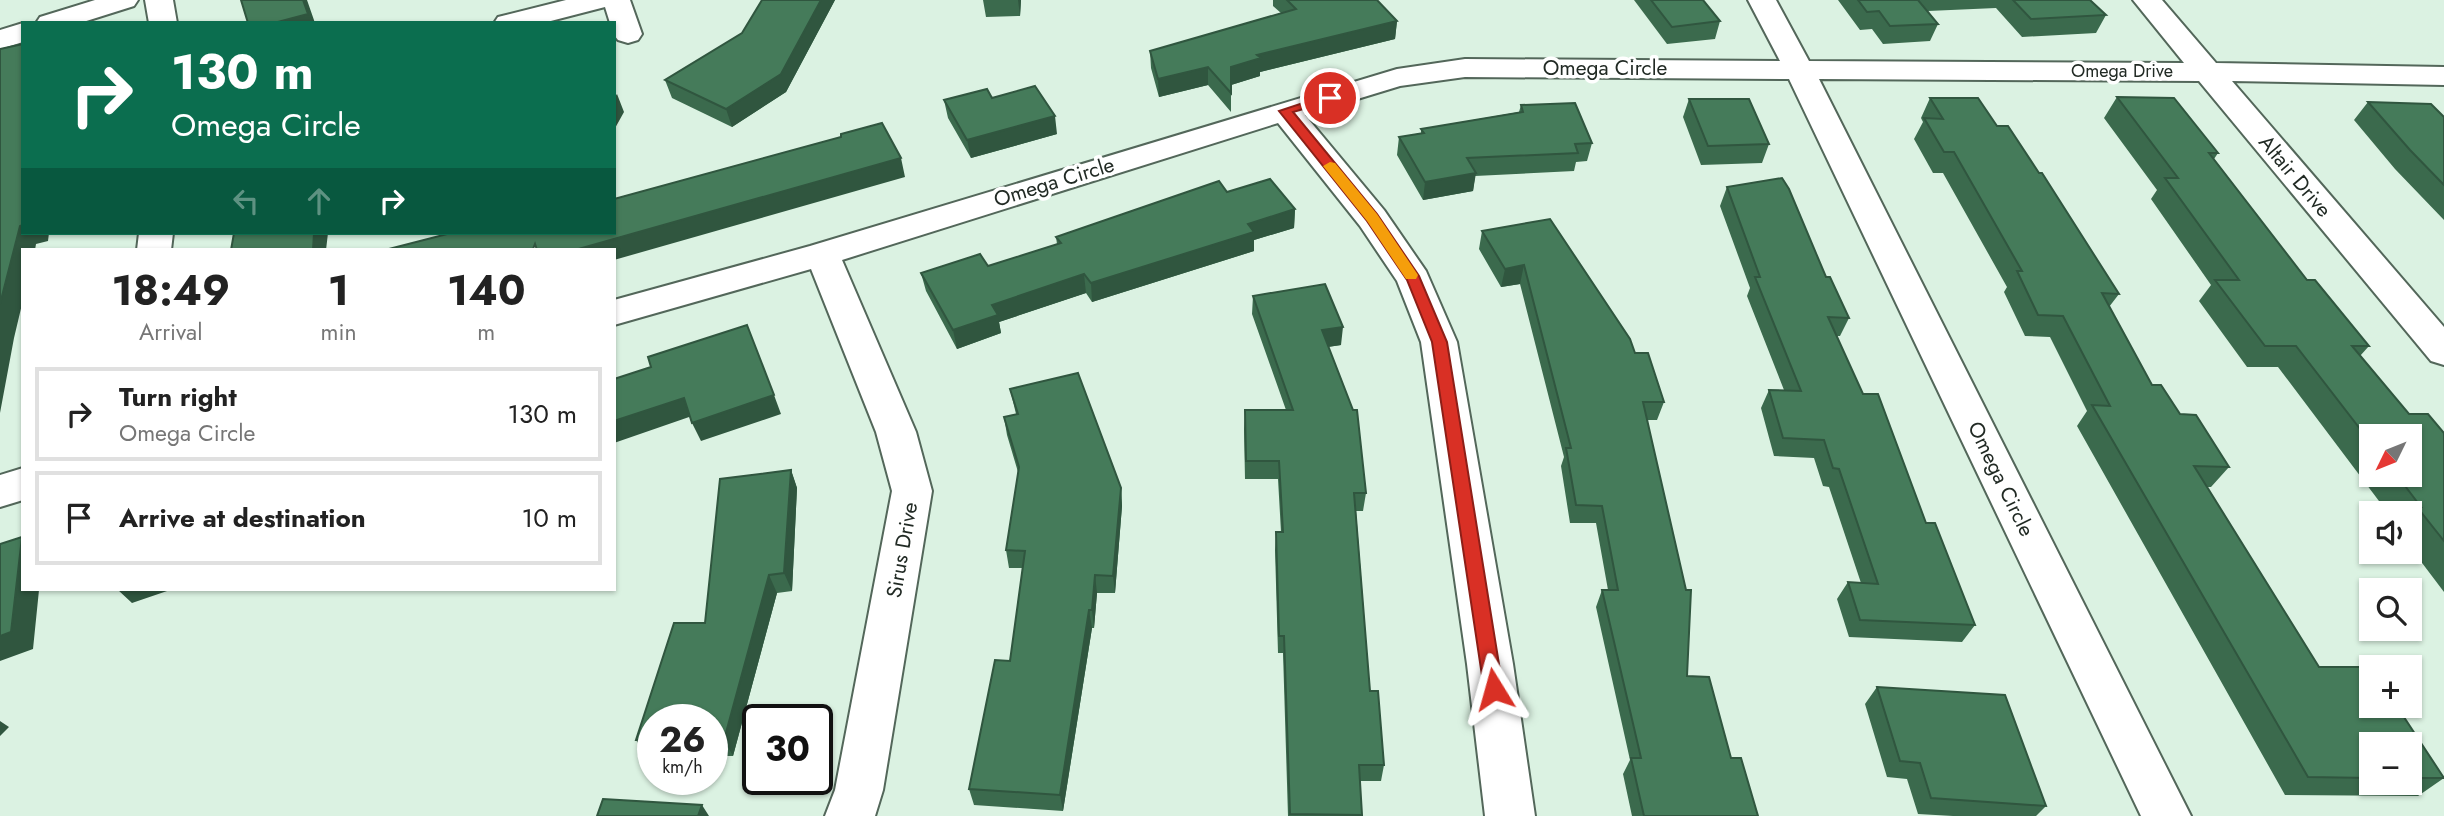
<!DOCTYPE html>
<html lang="en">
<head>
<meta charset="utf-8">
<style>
	body { margin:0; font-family:Jost,sans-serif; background:#f6f6f6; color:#222; height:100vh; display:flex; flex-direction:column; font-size:26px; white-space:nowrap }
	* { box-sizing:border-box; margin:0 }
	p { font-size:23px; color:#767676 }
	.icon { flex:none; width:38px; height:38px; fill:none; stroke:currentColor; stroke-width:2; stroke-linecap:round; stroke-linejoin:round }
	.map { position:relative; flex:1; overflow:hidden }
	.sheet { position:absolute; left:21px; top:248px; width:595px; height:343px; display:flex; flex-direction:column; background:#fff; border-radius:0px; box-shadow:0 2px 5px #0004 }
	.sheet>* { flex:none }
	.guide { position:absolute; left:21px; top:21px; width:595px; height:214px; border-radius:0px; box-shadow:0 2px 5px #0004; background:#0b6e4f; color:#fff; overflow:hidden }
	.needle { width:46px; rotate:227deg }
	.tools { position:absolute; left:2359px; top:424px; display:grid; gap:14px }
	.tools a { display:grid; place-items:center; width:63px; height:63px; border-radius:0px; background:#fff; box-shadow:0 2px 5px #0004; font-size:35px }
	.speed { position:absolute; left:637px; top:704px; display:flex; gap:14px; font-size:35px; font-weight:700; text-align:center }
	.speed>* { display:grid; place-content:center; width:91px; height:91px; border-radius:50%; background:#fff; box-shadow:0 2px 5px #0004; line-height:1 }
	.speed small { font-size:18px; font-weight:400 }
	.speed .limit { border:4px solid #111; border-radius:10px; background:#fff; color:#111 }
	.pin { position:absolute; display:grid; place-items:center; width:60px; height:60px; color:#fff; margin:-30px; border:4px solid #fff; border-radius:50%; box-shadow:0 2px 7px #0007 }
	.me { position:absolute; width:77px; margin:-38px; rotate:352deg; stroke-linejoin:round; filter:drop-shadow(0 0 5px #0008) }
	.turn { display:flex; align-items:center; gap:24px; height:147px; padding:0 35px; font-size:32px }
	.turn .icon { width:91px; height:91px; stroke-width:2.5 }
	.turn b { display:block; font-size:49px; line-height:60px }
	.lanes { display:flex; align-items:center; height:66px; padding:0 35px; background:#0003; justify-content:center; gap:35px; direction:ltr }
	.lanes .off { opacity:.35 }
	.eta { display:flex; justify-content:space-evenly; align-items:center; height:119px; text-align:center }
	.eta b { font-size:42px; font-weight:700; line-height:49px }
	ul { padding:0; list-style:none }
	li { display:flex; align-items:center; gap:21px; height:94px; margin:0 14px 10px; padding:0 21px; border:4px solid #e0e0e0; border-radius:0px }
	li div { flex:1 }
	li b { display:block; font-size:26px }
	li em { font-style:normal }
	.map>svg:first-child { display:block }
</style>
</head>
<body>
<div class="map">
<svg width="2444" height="816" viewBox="0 0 2444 816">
	<rect width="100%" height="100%" fill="#dbf2e2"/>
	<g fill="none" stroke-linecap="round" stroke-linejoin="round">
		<g stroke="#53675a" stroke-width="4">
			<path id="minor" d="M95 0H138L134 6 80 23H36L40 17Z
				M145 0H173L177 23H149Z
				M566 0H630L642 34 638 40 628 43 618 40 614 35V23H610L605 7 543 23H494L498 17Z
				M1748 0H1776L1809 61 2184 63 2133 0H2162L2216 63 2444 67V85L2232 81 2444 327V365L2431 361 2199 81 1819 79 2191 816H2141L1789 79 1465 77 1400 86 1305 115 1384 210 1426 271 1457 342 1513 664 1535 816H1485L1467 664 1421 342 1397 281 1360 226 1278 123 842 260 916 432 932 491 883 790 875 816H825L835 790 892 491 876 432 811 269 614 325V300L810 246 1397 69 1465 59 1780 61Z
				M23 23V42L0 49V30Z
				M139 233H173L171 250H137Z
				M23 468V500L0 507V475Z"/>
		</g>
		<use href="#minor" fill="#fff" fill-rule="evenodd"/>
	</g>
	<path fill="#3b6a4d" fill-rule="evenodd" d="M762 0H835L786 92 732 127 672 98 665 80 742 33Z
		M983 0H1021L1020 16 986 17Z
		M1273 0H1377L1397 21 1395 39 1260 72V76L1231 85V112L1208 85 1159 97 1151 68 1150 51 1281 13 1273 6Z
		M1634 0H1703L1720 21 1715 39 1667 44Z
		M1838 0H2090L2106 15 2096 33 2022 37 1996 8 1928 11 1938 24 1930 41 1883 44 1872 29 1860 30Z
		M2117 97 2218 153 2214 159 2307 280 2369 346 2360 356 2409 414 2444 433V592L2410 547V513H2388L2278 367H2247L2199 301 2211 285 2151 199 2157 190 2104 118ZM2371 436 2410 474H2371Z
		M1930 98H1978L1997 126H2008L2039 173H2042L2119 294 2109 307 2152 385H2161L2180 414 2196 415 2229 467 2211 487H2207L2319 667H2371V705H2396L2444 778 2418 796 2285 795 2077 426 2087 411 2050 337 2025 336 2004 292 2007 287 1943 173H1933L1914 139 1923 122 1921 118ZM2371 744H2410V782H2371Z
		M1689 99 1769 144 1762 163 1701 165 1683 117Z
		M944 100 1057 134 971 158 948 118Z
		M2368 102 2444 117V220L2395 169 2354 120Z
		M1521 105 1592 143 1587 161 1576 162 1574 171 1475 176 1473 191 1423 200 1397 155 1399 137 1421 133V129L1519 112Z
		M1727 187 1826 277 1849 318 1840 336H1837L1863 394 1975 625 1962 642 1849 637 1837 599 1848 582 1861 583 1829 487 1823 486 1814 458 1774 456 1761 408 1769 390H1784L1747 296 1750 288 1720 206Z
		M1227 192 1295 209 1294 228 1254 240V251L1092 302 1086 293 999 322 1001 333 957 349 926 291 921 273 988 266 1057 244 1056 237Z
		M1482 231 1635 353 1664 402 1657 420H1647L1687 676 1731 758 1758 816H1632L1623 774 1630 760 1596 607 1602 590H1608L1596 523H1570L1561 466 1564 457 1520 284 1501 287 1479 249Z
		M1253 296 1341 345 1328 347 1366 493 1363 511H1356L1370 691 1384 765 1381 781H1360L1362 816H1288L1283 653H1278L1275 550 1276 532H1281L1278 479H1245L1244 429 1245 410H1286L1252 314Z
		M1010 389 1121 488 1122 506 1115 593H1097L1094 628H1092L1063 811 974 805 969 789 1010 661 1023 568H1009L1006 550 1018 472 1007 435 1004 417 1016 414Z
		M791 470 797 488 792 591 777 593 733 756H712V719H653V756H647L636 740 705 623Z
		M1877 687 2046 806 2036 816H1953L1918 814 1907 779 1887 777 1865 704Z"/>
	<path fill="#30563f" d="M303 0H307L315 23H274Z
		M821 0H835L786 92 732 127 726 109Z
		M1018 0H1021L1020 16Z
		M1397 21 1395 39 1260 72V76L1231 85V67L1257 55Z
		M1208 67V85L1159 97 1158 79Z
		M617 94 624 112 614 130V98Z
		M1055 116 1057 134 971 158 967 140Z
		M901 158 905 177 614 260V250H575Z
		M1476 173 1473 191 1423 200 1425 182Z
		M1295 209 1294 228 1254 240V251L1092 302 1091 283 1248 224Z
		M23 225V233H49L48 241 36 244 35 250H23V300L14 338 0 413V304L20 226Z
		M314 233H328L326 250H313Z
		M1524 265 1520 284 1501 287 1505 269Z
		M1084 274 1086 293 999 322 1001 333 957 349 953 330 992 305Z
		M1343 327 1341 345 1320 348 1322 330Z
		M774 395 781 414 701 441 692 423Z
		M684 398 692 416 614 443V421Z
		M791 470 797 488 792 591 784 573Z
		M1121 488 1122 506 1115 593 1113 576Z
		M22 537 23 590H39L33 649 0 661V636Z
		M769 575 777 593 733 756 724 740Z
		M1095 575 1097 593 1094 628 1092 610Z
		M118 590H170L132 603Z
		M1089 610 1092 628 1063 811 1060 795Z
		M0 721 9 727 0 736Z
		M702 805 709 816H698Z"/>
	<path fill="#457b5a" stroke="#30563f" stroke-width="2" d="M241 0H303L308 14 274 23H248Z
		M762 0H821L781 74 726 109 665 80 742 33Z
		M1287 0H1377L1397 21 1257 55 1261 58 1231 67V93L1208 67 1158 79 1150 51 1296 9Z
		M1651 0H1703L1720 21 1672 27Z
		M1858 0H1918L1938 24 1890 26 1879 11 1867 12Z
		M2013 0H2090L2106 15 2031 19Z
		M23 44V225L20 226 0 304V49Z
		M1035 86 1055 116 967 140 944 100 987 89 992 98Z
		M2117 97 2174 98 2218 153H2209L2307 280H2315L2369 346H2352L2409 414H2428L2444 433V541L2417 507H2421L2396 474H2410V436H2371V443L2296 346H2265L2215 280H2239L2165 178H2178Z
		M1930 98H1978L1997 126H2008L2039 173H2042L2119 294 2102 293 2152 385H2161L2180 414 2196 415 2229 467 2194 466 2319 667H2371V705H2396L2444 778H2410V744H2371V778L2308 777 2092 405 2110 406 2063 316 2038 315 2017 271H2022L1954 152H1944L1924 118 1943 119Z
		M1689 99H1749L1769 144 1708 146Z
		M2368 102 2431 104 2444 117V185L2410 150Z
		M1575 103 1592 143 1575 144 1578 153 1467 158 1476 173 1425 182 1399 137 1424 133 1421 129 1523 112 1521 105Z
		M882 123 901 158 575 250H537L535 244 533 249 528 250H385L451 233H614V199L841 137V134Z
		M1782 178 1789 189 1826 277H1830L1849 318 1828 317 1863 394H1878L1926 523H1935L1975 625 1860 620 1848 582 1878 584 1839 469 1833 468 1824 440 1783 438 1769 390 1801 391 1755 277H1760L1727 187Z
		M1270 179 1295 209 1248 224 1254 232 1091 283 1084 274 992 305 998 315 953 330 921 273 980 254 988 266 1061 243 1056 237 1219 181 1227 192Z
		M1550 219 1630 339 1635 353H1648L1664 402H1643L1686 590H1691L1687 676 1709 677 1731 758H1741L1758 816H1644L1631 758H1641L1602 590H1618L1602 506 1576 505 1566 448H1571L1524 265 1505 269 1482 231Z
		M234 233H314L313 250H231Z
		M1325 284 1343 327 1322 330 1353 410H1357L1366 493H1354L1370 691H1378L1384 765H1359L1362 815 1290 814 1284 636H1279L1276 532H1283L1279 461H1246L1245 410H1293L1253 296Z
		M747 325 774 395 692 423 684 398 614 421V379L651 367 648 357Z
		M1078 373 1121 488 1113 576 1095 575 1092 610H1089L1060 795 969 789 995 660 1010 661 1025 551 1006 550 1019 467 1004 417 1018 414 1010 389Z
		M791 470 784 573 769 575 724 740H712V719H653V740H636L674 623H705L720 479Z
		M22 537 11 632 0 636V544Z
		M1877 687 2005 695 2046 806 1931 798 1920 763 1900 761Z
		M603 799 702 805 698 816H597Z"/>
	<path fill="#d93025" stroke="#8d1f18" stroke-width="2" d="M1330 94 1336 98 1334 100 1293 112 1377 214 1419 276 1447 342 1503 689 1500 695 1494 698 1487 695 1484 689 1432 342 1407 280 1367 221 1279 111Z"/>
	<path fill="#f59e0b" d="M1330 162 1335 163 1377 214 1416 272 1418 275 1416 279H1406L1367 221 1323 166Z"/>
	<g text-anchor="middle" stroke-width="7" stroke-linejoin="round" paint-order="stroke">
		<g font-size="18" fill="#212a24" stroke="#fff">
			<text x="2122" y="77">Omega Drive</text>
		</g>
		<g font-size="21" fill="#212a24" stroke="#fff">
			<text x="1605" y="75">Omega Circle</text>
			<text transform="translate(2295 176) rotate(50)" y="7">Altair Drive</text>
			<text transform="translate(1054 182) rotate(-17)" y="7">Omega Circle</text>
			<text transform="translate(2001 479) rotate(64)" y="7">Omega Circle</text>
			<text transform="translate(902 550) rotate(-80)" y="7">Sirus Drive</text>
		</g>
	</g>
</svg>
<div class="tools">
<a><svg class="needle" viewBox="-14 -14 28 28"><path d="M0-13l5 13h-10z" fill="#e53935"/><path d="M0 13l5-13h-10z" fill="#767676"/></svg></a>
<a><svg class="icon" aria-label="sound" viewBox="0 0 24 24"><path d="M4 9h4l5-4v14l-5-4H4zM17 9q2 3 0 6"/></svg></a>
<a><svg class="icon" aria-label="search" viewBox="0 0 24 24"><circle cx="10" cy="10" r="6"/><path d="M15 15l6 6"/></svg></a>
<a>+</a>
<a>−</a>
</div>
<div class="speed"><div>26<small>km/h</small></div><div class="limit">30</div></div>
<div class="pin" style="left:1330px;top:98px;background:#d93025"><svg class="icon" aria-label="arrive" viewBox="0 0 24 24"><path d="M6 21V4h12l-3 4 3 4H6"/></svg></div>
<svg class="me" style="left:1494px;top:689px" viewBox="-20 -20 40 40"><path d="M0-17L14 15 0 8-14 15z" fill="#d93025" stroke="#fff" stroke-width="4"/></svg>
<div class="guide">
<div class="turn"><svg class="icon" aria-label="right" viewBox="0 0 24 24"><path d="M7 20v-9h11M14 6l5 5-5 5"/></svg><div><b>130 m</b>Omega Circle</div></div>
<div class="lanes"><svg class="icon off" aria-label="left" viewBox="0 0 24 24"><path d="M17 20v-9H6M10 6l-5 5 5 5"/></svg><svg class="icon off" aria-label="ahead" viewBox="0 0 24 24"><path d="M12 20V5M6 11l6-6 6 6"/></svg><svg class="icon" aria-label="right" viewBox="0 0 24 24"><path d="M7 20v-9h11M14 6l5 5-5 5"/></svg></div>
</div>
<section class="sheet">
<div class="eta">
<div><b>18:49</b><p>Arrival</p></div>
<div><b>1</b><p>min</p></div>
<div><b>140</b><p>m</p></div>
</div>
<ul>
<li><svg class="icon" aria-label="right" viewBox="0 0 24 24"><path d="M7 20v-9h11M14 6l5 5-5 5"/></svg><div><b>Turn right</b><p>Omega Circle</p></div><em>130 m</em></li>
<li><svg class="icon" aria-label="arrive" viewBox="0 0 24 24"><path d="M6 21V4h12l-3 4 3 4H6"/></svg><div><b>Arrive at destination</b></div><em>10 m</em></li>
</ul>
</section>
</div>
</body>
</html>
